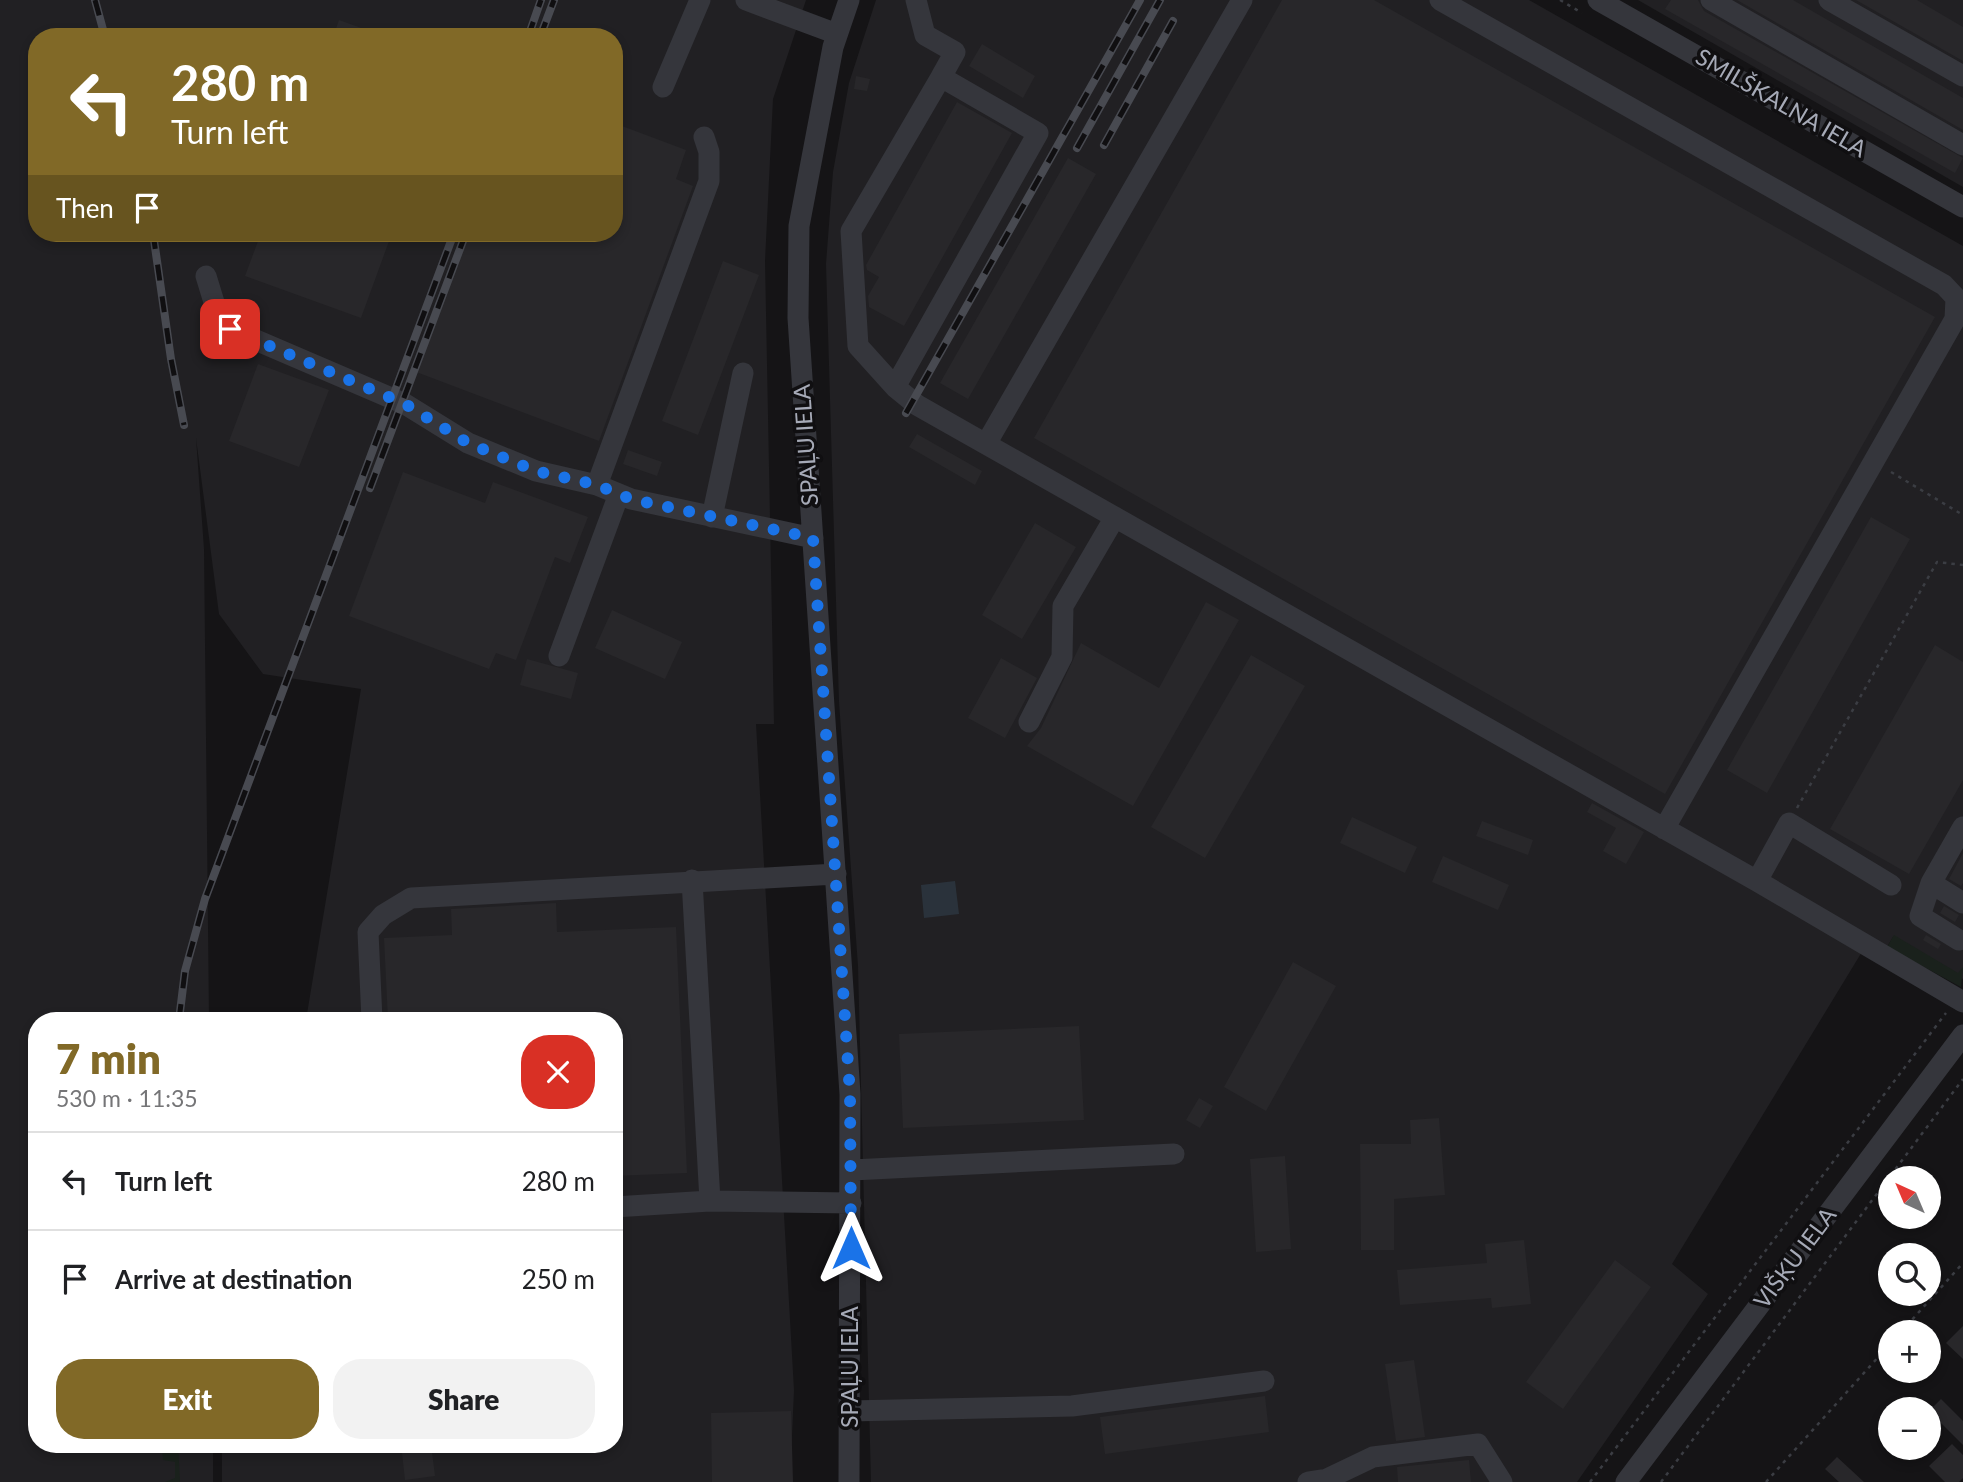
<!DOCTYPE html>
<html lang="en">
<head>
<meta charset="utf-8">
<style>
	body { margin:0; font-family:Lato,sans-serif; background:#f2f2f2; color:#202124; height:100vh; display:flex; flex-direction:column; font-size:26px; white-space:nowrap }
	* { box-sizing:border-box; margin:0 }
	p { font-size:23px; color:#757577 }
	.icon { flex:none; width:38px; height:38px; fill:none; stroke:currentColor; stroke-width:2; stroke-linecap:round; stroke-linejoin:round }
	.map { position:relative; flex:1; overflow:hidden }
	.sheet { position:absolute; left:28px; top:1012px; width:595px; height:441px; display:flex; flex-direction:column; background:#fff; border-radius:28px; box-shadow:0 4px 10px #0003 }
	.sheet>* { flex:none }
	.top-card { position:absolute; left:28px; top:28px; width:595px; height:214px; border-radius:28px; box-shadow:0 4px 10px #0003; background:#816927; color:#fff; overflow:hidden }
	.needle { width:46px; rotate:316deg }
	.fabs { position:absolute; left:1878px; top:1166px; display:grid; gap:14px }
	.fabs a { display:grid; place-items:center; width:63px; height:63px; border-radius:50%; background:#fff; box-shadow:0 4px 10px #0003; font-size:35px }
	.pin { position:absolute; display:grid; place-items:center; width:60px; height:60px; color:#fff; margin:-30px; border-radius:14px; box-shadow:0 4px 10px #0006 }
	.me { position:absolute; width:77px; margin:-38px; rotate:0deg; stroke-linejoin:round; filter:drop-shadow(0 0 5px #0008) }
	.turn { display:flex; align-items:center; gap:24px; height:147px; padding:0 28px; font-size:32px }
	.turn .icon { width:91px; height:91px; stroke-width:2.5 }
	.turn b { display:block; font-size:49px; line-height:60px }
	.then { display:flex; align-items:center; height:66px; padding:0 28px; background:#0003; gap:14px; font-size:26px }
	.round { display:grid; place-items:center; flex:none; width:74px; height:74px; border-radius:28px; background:#f2f2f2 }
	.headline { display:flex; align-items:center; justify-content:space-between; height:119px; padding:0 28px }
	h1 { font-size:42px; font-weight:800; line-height:52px; color:#816927 }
	.primary-button { display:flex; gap:14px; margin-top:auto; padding:14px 28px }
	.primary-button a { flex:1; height:80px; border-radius:28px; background:#816927; color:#fff; font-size:28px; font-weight:800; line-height:80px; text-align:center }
	.primary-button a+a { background:#f2f2f2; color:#202124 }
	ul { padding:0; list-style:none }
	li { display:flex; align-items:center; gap:21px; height:98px; padding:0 28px; border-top:2px solid #e0e0e0 }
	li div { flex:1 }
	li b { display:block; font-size:26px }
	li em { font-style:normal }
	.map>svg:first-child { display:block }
</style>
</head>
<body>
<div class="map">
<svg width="1963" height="1482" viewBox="0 0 1963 1482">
	<rect width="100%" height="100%" fill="#151416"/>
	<path fill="#212023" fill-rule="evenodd" d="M0 0H806L773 99 765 261 774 724H756L794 1390 790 1482H222V1444H614V1020H306L361 689 263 674 219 614 196 438 204 549 209 1020H37V1444H213V1482H0ZM37 37H614V233H37Z
		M876 0H1529L1963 246V979L1893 937 1887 947 1871 937 1672 1264 1708 1294 1577 1482H871L858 966 839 702 826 264 833 172 849 83Z
		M1638 0H1963V187Z"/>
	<path fill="#1a211c" d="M1894 935 1958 973 1963 967 1961 987 1887 947Z
		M162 1444H178L180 1482H165L175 1478V1462L163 1460Z"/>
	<path fill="#2a323b" d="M955 881 959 914 924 918 921 885Z"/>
	<path fill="#28272a" d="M1282 0H1374L1935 317 1665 794 1034 438Z
		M1671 0H1698L1704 11 1963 158 1955 173 1665 9Z
		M1737 0H1793L1963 98V130Z
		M1856 0H1917L1963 27V61Z
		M339 20 381 35V37H333Z
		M982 44 1035 76 1023 98 969 66Z
		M856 76 870 79 867 91 854 89Z
		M957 102 1012 133 904 326 869 307 868 296 879 277 867 270 866 265Z
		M614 123 686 150 676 179 693 186 599 441 411 370 463 233H614Z
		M1068 158 1096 174 968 399 940 383Z
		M261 233H392L361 318 245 276Z
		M723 261 759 275 698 435 662 421Z
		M258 364 329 390 299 467 229 441Z
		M917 434 982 471 975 485 909 447Z
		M628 450 662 462 657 476 623 464Z
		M403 472 485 503 493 482 588 517 570 563 555 557 516 660 496 653 489 669 349 616Z
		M1871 517 1910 539 1767 793 1727 770Z
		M1035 523 1076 547 1022 639 982 615Z
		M1206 602 1239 620 1133 806 1027 746 1041 728 1081 643 1159 688Z
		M612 610 682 642 665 679 595 648Z
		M1935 645 1963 662V780L1909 874 1830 829Z
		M1251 655 1305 686 1205 858 1151 827Z
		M1001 658 1037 678 1005 738 968 718Z
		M527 659 578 673 571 699 520 685Z
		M1592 803 1644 832 1626 864 1603 851 1616 828 1587 812Z
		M1352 817 1417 847 1405 873 1340 843Z
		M1482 821 1533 840 1528 855 1476 836Z
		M1963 853V883L1961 886 1949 879Z
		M1443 856 1509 885 1498 910 1432 882Z
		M556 903 557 932 676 927 687 1173 614 1176V1020H388L384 938 452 935 451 909Z
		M1944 906 1959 915 1955 922 1940 913Z
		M1926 935 1941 944 1938 949 1923 940Z
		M1293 962 1336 986 1266 1111 1224 1087Z
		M1079 1026 1084 1120 903 1128 899 1034Z
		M1199 1098 1213 1106 1200 1128 1186 1120Z
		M1439 1118 1445 1195 1394 1199V1250H1361L1360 1144H1411L1410 1120Z
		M1285 1156 1291 1249 1256 1252 1250 1159Z
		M1524 1240 1531 1304 1492 1308 1491 1298 1400 1305 1397 1270 1487 1263 1485 1244Z
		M1615 1260 1651 1287 1563 1409 1526 1382Z
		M1963 1326V1359L1946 1343Z
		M1414 1360 1425 1437 1396 1441 1385 1364Z
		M1265 1396 1269 1432 1105 1454 1100 1417Z
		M1941 1399 1963 1421V1445L1929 1411Z
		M791 1411 793 1482H712L711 1413Z
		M401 1444H431L435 1476 405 1480Z
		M1952 1444 1963 1455V1478L1959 1482H1945L1929 1466Z
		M1837 1457 1864 1482H1839L1825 1469Z
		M1469 1460 1471 1482H1398L1397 1467Z"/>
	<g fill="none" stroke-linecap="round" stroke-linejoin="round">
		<path stroke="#3b3d43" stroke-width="2.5" stroke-dasharray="3.5 5" stroke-linecap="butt" d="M1560 0 1582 13
			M1891 472 1963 515
			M1797 808 1937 562 1963 565
			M1901 1332 1963 1263
			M1590 1482 1946 1013
			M1661 1482 1963 1079
			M1766 1482 1890 1344"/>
		<path stroke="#35363c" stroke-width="21" d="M746 0 837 34
			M849 0 833 47 799 226 798 318 850 1094 849 1482
			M1440 0 1944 285 1956 298 1955 319 1664 829
			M1598 0 1963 207
			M1711 0 1963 145
			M1829 0 1963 76
			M941 77 851 231 858 346 895 387 917 405 1757 881 1963 1002
			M663 87 700 0
			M206 276 217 312 230 329 405 404 468 443 536 471 597 485 631 499 813 538
			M895 387 1038 133 941 77 955 52 925 35 916 0
			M986 444 1242 0
			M597 485 709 181V152L704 137
			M712 517 743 373
			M559 656 619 494
			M1029 722 1062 657 1063 606 1115 517
			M1963 827 1931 883 1963 903
			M692 880 710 1201
			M1757 881 1789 823 1891 885
			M1931 883 1920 916 1959 940
			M372 1020 368 932 383 915 411 898 836 874
			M852 1170 1174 1154
			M614 1207 710 1201 851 1203
			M850 1411 1072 1406 1264 1381
			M1308 1482 1327 1479 1373 1457 1478 1444 1502 1482
			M1626 1482 1963 1035"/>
		<g stroke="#484a51" stroke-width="8">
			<path id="rail" d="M95 0 105 37
				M528 37 541 0
				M540 37 554 0
				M1104 145 1173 21
				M1077 148 1160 0
				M153 233 171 359 184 425
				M906 413 1140 0
				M370 488 466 233
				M179 1020 185 971 205 899 454 233"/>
		</g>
		<use href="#rail" stroke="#100f11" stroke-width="5" stroke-dasharray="16" stroke-linecap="butt"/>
	</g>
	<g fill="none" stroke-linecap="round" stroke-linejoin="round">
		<path stroke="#1a73e8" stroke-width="12" stroke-dasharray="0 21.6" d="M230 329 405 404 468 443 536 471 597 485 631 499 813 538 850 1094 851 1248"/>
	</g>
	<g text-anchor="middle" stroke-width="7" stroke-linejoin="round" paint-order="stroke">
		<g font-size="23" fill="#a6aab7" stroke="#100f11">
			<text transform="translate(1781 103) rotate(30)" y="8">SMILŠKALNA IELA</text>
			<text transform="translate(806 445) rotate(-94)" y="8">SPAĻU IELA</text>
			<text transform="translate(1795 1258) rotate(-53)" y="8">VIŠĶU IELA</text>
			<text transform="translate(850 1367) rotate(-90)" y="8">SPAĻU IELA</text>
		</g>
	</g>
</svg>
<div class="fabs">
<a><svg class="needle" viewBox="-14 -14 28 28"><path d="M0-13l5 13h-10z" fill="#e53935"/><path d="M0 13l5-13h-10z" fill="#757577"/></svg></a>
<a><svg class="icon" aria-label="search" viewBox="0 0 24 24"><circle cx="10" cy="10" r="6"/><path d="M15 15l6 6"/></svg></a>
<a>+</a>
<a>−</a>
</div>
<div class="pin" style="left:230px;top:329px;background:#d93025"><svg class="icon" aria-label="arrive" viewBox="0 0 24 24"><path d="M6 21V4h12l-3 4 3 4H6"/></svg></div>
<svg class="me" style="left:851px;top:1248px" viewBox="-20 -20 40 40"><path d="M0-17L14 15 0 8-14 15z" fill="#1a73e8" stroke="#fff" stroke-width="4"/></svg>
<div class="top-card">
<div class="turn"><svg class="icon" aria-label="left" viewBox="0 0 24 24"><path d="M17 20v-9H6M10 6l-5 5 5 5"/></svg><div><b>280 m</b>Turn left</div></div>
<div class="then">Then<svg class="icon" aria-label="arrive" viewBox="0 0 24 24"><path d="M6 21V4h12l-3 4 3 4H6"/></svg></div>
</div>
<section class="sheet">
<div class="headline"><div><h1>7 min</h1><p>530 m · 11:35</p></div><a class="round" style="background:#d93025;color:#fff"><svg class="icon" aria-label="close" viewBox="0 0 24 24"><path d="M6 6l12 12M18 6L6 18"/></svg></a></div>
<ul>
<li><svg class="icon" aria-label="left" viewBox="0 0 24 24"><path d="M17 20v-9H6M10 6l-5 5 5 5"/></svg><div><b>Turn left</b></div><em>280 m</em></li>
<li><svg class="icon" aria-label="arrive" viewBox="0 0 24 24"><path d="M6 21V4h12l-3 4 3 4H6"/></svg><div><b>Arrive at destination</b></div><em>250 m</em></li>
</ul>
<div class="primary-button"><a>Exit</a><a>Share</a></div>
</section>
</div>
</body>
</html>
